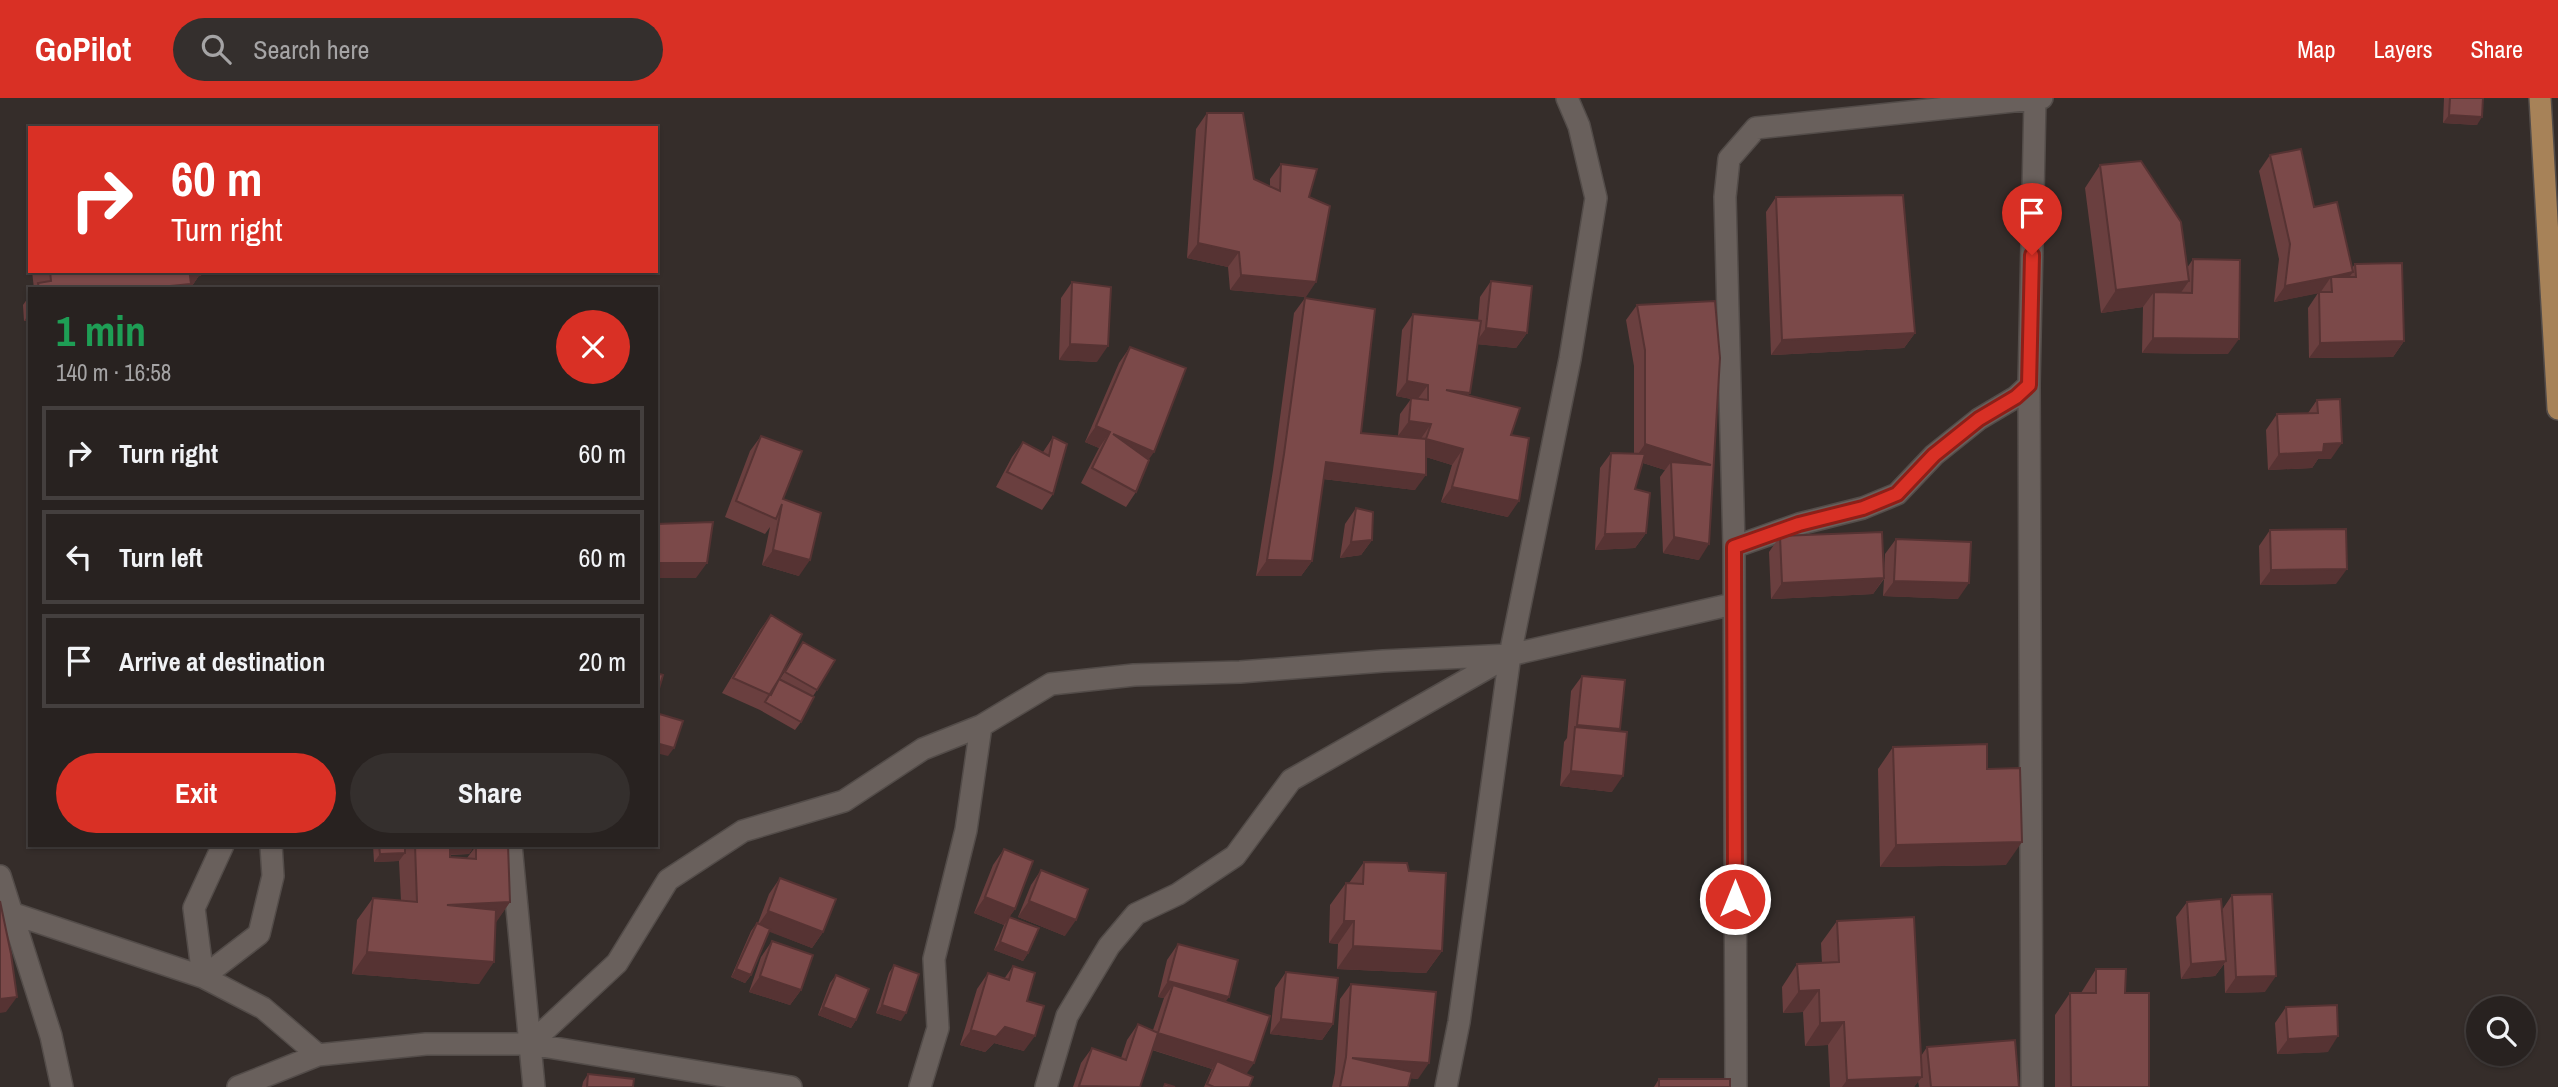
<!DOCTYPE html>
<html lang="en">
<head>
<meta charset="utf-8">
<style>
	body { margin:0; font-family:"Archivo Narrow",sans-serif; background:#342f2d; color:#f1f3f6; height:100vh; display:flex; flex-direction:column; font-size:26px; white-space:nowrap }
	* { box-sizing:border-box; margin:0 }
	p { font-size:23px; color:#a5a4a5 }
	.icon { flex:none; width:38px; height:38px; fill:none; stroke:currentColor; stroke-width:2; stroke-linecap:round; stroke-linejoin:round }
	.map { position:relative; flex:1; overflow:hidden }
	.drawer { position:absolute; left:28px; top:189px; width:630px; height:560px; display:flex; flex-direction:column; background:#282220; border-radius:0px; box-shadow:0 2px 5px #0004,0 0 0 2px #443f3e }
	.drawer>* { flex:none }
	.top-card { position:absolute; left:28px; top:28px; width:630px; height:147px; border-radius:0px; box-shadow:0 2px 5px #0004,0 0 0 2px #443f3e; background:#d93025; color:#fff; overflow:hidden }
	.tools { position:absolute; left:2466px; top:898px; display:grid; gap:14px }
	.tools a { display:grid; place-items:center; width:70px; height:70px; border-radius:50%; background:#282220; box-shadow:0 2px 5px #0004,0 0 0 2px #443f3e; font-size:35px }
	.pin { position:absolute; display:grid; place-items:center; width:60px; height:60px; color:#fff; margin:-72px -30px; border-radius:50% 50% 50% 0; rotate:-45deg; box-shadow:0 0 7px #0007 }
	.pin .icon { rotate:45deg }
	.me { position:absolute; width:77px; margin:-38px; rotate:0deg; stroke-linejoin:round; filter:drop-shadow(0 0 5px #0008) }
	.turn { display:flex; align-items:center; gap:24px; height:147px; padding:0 28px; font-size:32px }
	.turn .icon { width:91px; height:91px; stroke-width:2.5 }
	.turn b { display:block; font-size:49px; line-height:60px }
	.round { display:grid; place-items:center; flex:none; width:74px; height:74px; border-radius:37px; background:#342f2d }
	.summary { display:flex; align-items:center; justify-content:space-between; height:119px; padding:0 28px }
	h1 { font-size:42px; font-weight:800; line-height:52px; color:#1e9e55 }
	.primary-button { display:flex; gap:14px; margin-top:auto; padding:14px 28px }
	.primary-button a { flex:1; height:80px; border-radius:42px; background:#d93025; color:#fff; font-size:28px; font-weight:800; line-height:80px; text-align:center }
	.primary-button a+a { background:#342f2d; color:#f1f3f6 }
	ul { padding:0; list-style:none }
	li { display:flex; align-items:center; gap:21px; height:94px; margin:0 14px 10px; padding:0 14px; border:4px solid #443f3e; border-radius:0px }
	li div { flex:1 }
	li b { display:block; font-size:26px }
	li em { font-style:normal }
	header { display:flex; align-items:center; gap:42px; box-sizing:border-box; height:98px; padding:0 35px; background:#d93025; color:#fff }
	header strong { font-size:33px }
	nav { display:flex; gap:38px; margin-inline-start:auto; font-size:24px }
	.search { width:490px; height:63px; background:#342f2d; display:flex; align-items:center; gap:18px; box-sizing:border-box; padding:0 24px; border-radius:38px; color:#a5a4a5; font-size:26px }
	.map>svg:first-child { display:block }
</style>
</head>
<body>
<header>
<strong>GoPilot</strong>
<div class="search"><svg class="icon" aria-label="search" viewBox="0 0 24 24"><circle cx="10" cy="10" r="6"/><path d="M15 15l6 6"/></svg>Search here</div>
<nav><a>Map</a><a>Layers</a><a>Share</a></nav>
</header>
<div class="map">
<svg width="2558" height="989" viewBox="0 0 2558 989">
	<rect width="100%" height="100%" fill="#352d2a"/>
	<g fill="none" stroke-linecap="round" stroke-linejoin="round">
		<g stroke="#534c49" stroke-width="24">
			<path id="minor" d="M1734 449 1799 426 1863 410 1897 396 1934 357 1979 321 2016 299 2029 287
				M511 747 534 989
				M0 778 51 938 62 989
				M14 816 203 879 263 910 318 957 426 946H530L791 989
				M203 879 259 836 273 778 271 747
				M203 879 194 810 223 747
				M530 946 617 865 668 782 743 733 844 703 923 651 981 628 1051 586 1134 577 1240 574 1383 563 1510 557 1733 506
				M238 989 318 957
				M920 989 938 930 934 861 966 732 981 628
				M1046 989 1067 918 1109 848 1136 816 1178 796 1235 758 1291 682 1505 560
				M1446 989 1459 924 1510 557 1570 261 1596 100 1579 28 1567 0
				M1736 989 1734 449 1725 99 1729 61 1756 30 2042 0
				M2032 989 2029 287 2035 1"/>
		</g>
		<g stroke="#534c49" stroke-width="24">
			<path id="major" d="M2540 0 2558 311"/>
		</g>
		<use href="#minor" stroke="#69605c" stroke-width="21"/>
		<use href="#major" stroke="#a78258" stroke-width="21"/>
	</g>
	<path fill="#6a3f3f" d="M2444 0H2483L2477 27 2443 25Z
		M1207 15 1254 81 1270 89V81L1281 66 1309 99 1306 199 1230 192 1228 169 1187 160 1196 31Z
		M2270 57 2314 109 2352 170 2355 166 2404 243 2393 259 2309 260 2308 210 2318 195 2274 204 2279 161 2259 73Z
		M2100 67 2187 170 2193 161 2228 256 2142 255 2143 209 2101 215 2085 90Z
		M1776 99 1915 235 1904 250 1771 257 1766 114Z
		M32 173H202L190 191H34Z
		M1491 183 1527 235 1516 250 1477 246 1470 295 1468 297 1511 337 1508 419 1441 404 1452 367 1426 359 1415 392 1323 381 1312 463 1301 478H1256L1273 372 1294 215 1305 200 1361 335 1398 338 1400 316 1411 301 1396 298 1402 232 1413 216 1478 223 1480 199Z
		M1072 184 1097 264 1059 262 1061 200Z
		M30 197V222L24 223 23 207Z
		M1637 207 1699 462 1663 455 1660 379 1665 372 1643 365 1635 391 1646 435 1635 450 1595 452 1600 370 1611 355 1634 356V268L1626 222Z
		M1130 249 1149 362 1136 394 1126 409 1081 385 1099 350 1085 344 1119 265Z
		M2317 302 2331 361H2318L2312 370 2268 372 2266 332 2277 316 2308 315Z
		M761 338 783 401 799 478 762 467 770 429 765 436 725 419 750 353Z
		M1053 339V396L1042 412 996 389 1012 359 1023 344 1043 354Z
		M1356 410 1372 442 1361 457 1340 460 1345 426Z
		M2270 432 2336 486 2260 487 2259 448Z
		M1780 438 1884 474 1885 456 1896 441 1958 501 1883 498 1884 481 1873 496 1771 501 1769 454Z
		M771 517 779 581H780L803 544 817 592 813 598 801 624 795 632 760 612 722 595 760 532Z
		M1582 578 1620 631 1619 633 1612 694 1560 688 1564 644 1567 640 1571 593Z
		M1893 649 1987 671 2006 767 1880 769 1878 671Z
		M373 747H475L469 756 450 757V759L467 760 476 748 510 804 495 825 479 886 352 876 357 822 373 800 401 803 399 763 374 764Z
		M1004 751 1015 811 1009 819 1028 855 1023 863 994 852 1004 827 974 815 993 767Z
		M1364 764 1409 773 1442 853 1426 875 1337 871 1338 846 1329 845 1330 807 1346 785H1349Z
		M1041 772 1065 838 1018 819 1031 787Z
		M780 780 823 834 812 850 769 833 751 877 745 885 731 879 751 833 757 825H758L769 796Z
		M2232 797 2265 894 2225 895 2224 866 2215 878 2181 881 2176 819 2187 804 2222 812Z
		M1837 823 1921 958 1927 949 2019 989H1919L1918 983 1914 989H1830L1828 947 1805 948 1803 914 1783 915 1782 889 1797 866 1822 865 1821 845Z
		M772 843 801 892 790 907 749 894 761 859Z
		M1178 846 1229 899 1225 903 1247 976 1249 989H1204L1212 971 1152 952 1140 989H1073L1081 965 1092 950 1121 960 1127 942 1138 926 1153 932 1164 900 1158 899 1167 862Z
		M894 867 901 923 876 915 889 875Z
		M1013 868 1027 903 1024 953 994 945 985 954 960 947 977 891 988 875 1004 881Z
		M2096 871 2125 895 2149 989H2055V917L2070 895H2081Z
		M1286 874 1333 926 1322 942 1270 936 1275 890Z
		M836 877 856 922 851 930 818 917 830 885Z
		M1351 886 1418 981 1410 980 1408 989H1332L1335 975 1340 901Z
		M2286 909 2328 954 2277 956 2275 925Z
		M588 976 633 989H582L583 984Z
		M1659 981 1730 989H1654Z"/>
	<path fill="#563333" d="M2449 17 2482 19 2477 27 2443 25Z
		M1198 145 1239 154 1228 169 1187 160Z
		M198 173H202L190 191H169L171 188Z
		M2353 174 2342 189 2331 179Z
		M1241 177 1316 184 1306 199 1230 192Z
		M2331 179 2320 195 2274 204 2285 188Z
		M2189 183 2173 206 2154 194 2143 209 2101 215 2116 192Z
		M30 215V222L24 223Z
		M1486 230 1527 235 1516 250 1475 246Z
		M1915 235 1904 250 1771 257 1782 242Z
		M2153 240 2239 241 2228 256 2142 255Z
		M2404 243 2393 259 2309 260 2320 245Z
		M1070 246 1108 248 1097 264 1059 262Z
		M1407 283 1428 287 1417 302 1396 298Z
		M1409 323 1431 326 1420 342 1398 338Z
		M1096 328 1110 334 1099 350 1085 344Z
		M1113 336 1154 354 1143 370Z
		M1426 341 1463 351 1452 367 1416 356Z
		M2342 345 2331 361H2318L2312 370 2268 372 2279 356 2324 346Z
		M1645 346 1711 367 1671 364 1665 372 1634 362Z
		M1326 364 1426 377 1415 392 1315 380Z
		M1452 389 1519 403 1508 419 1441 404Z
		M1646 435 1635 450 1595 452 1605 436Z
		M1674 439 1709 446 1699 462 1663 455Z
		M1372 442 1361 457 1340 460 1351 444Z
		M773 452 810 462 799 478 762 467Z
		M1267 462 1312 463 1301 478H1256Z
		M656 465H707L696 480H656Z
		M2347 471 2336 486 2260 487 2271 472Z
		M1884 480 1873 496 1771 501 1782 485Z
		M1894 483 1969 485 1958 501 1883 498Z
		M1577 627 1620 631 1610 647 1574 632Z
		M656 645 674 650 668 658 656 655Z
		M1571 673 1623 678 1612 694 1560 688Z
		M2022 744 2006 767 1880 769 1896 747Z
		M441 747H475L469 756 434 757Z
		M405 755 399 763 374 764 380 756Z
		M985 799 1015 811 1004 827 974 815Z
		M1029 803 1076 822 1065 838 1018 819Z
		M510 804 495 826 447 807Z
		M768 813 823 834 812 850 757 829Z
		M1344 823H1354L1338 846 1329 845Z
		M1000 844 1028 855 1023 863 994 852Z
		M1353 848 1442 853 1426 875 1337 871Z
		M367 854 494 864 479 886 352 876Z
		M2226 863 2215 878 2181 881 2191 866Z
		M736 871 751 877 745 885 731 879Z
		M760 878 801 892 790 907 749 894Z
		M2276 878 2265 894 2225 895 2236 879Z
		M1168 883 1229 899 1218 914 1173 887 1164 900 1158 899Z
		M1819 892 1803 914 1783 915 1799 893Z
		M17 899 6 914 0 915V901Z
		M882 907 906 915 901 923 876 915Z
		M823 909 856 922 851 930 818 917Z
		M1281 921 1333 926 1322 942 1270 936Z
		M1844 924 1828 947 1805 948 1820 925Z
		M1005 929 1035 938 1024 953 994 945 985 954 960 947 971 932Z
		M1158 935 1254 965 1243 981 1217 963 1212 971 1147 950Z
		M2338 938 2328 954 2277 956 2288 941Z
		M1352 960 1429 965 1418 981 1342 975Z
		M1922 979 1914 989H1842L1847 982Z"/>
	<path fill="#7b4949" stroke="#563333" stroke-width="2" d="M2450 0H2483L2482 19 2449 17Z
		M1207 15H1243L1254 81 1280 93 1281 66 1317 71 1309 99 1330 108 1316 184 1241 177 1239 154 1198 145Z
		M2301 51 2314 109 2337 104 2353 174 2331 179H2356L2355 166 2402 165 2404 243 2320 245 2319 194H2332L2331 179 2285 188 2290 146 2270 57Z
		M2141 63 2181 124 2189 183 2116 192 2100 67Z
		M1903 97 1915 235 1782 242 1776 99Z
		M2193 161 2240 162 2239 241 2153 240 2154 194 2192 195Z
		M50 173H199L200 177 190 178 191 186 171 188V191H95V189L70 191H39L38 185 51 183Z
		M1491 183 1532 188 1527 235 1486 230Z
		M1072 184 1111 189 1108 248 1070 246Z
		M1305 200 1375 211 1361 335 1426 341V377L1326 364 1312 463 1267 462 1284 356Z
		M1715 203 1720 260 1709 446 1674 439 1671 364 1711 367 1645 346V252L1637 207Z
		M1413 216 1481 223 1470 295 1446 292 1520 310 1511 337 1529 340 1519 403 1452 389 1463 351 1426 341 1431 326 1409 323 1411 300 1428 302V287L1407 283Z
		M1130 249 1186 270 1154 354 1113 336 1149 362 1136 394 1092 370 1110 334 1096 328Z
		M2340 301 2342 345 2324 346 2323 354 2279 356 2277 316 2318 315 2317 302Z
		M761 338 802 353 783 401 821 415 810 462 773 452 782 406 776 421 736 403Z
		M1053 339 1067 346 1053 396 1007 374 1023 344 1049 358Z
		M1611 355 1645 356 1635 391 1650 395 1646 435 1605 436Z
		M1356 410 1373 414 1372 442 1351 444Z
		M713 424 707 465H656V426Z
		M2346 431 2347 471 2271 472 2270 432Z
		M1882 434 1884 480 1782 485 1780 438Z
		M1896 441 1971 444 1969 485 1894 483Z
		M771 517 802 536 771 597 733 580Z
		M803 544 835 562 817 592 785 574Z
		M656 575 663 577 656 601Z
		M1582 578 1625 582 1620 631 1577 627Z
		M779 581 814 599 801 624 765 604Z
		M656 615 683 623 674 650 656 645Z
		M1575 629 1627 634 1623 678 1571 673Z
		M1987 646V671L2020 670 2022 744 1896 747 1893 649Z
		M379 747H405V755L380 756Z
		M415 747H450V759L476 761V748L508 747 510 804 447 807 496 812 494 864 367 854 373 800 417 804Z
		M1004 751 1033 763 1015 811 985 799Z
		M1364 764 1407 765 1409 773 1446 775 1442 853 1353 848 1354 823H1344L1346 785 1363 786Z
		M1041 772 1088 791 1076 822 1029 803Z
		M780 780 836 801 823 834 768 813Z
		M2272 796 2276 878 2236 879 2232 797Z
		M2221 801 2226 863 2191 866 2187 804Z
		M0 803 11 856 17 899 0 901Z
		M1009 819 1039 830 1028 855 1000 844Z
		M1914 819 1922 979 1847 982 1844 924 1820 925 1819 892 1799 893 1797 866 1839 864 1837 823Z
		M757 825 770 831 751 877 736 871Z
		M772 843 813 857 801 892 760 878Z
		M1178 846 1238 862 1229 899 1168 883Z
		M894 867 919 876 906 915 882 907Z
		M1013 868 1035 875 1027 903 1044 908 1035 938 1005 929 996 939 971 932 988 875 1009 882Z
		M2096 871H2126L2125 895H2149V989H2071L2070 895H2096Z
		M1286 874 1338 880 1333 926 1281 921Z
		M836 877 869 891 856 922 823 909Z
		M1351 886 1436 894 1429 965 1352 960 1412 974 1408 989H1340L1346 959Z
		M1173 887 1270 918 1254 965 1158 935 1140 989 1079 988 1092 950 1126 962 1138 926 1158 935Z
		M2337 907 2338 938 2288 941 2286 909Z
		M2015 942 2019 989H1931L1927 949Z
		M1217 963 1253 979 1249 989H1214L1207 986Z
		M588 976 634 981 633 989H587Z
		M1659 981H1730V989H1659Z
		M1165 986 1175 989H1164Z"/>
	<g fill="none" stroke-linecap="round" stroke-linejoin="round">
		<g stroke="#8d1f18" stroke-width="18">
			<path id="route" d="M1735 801 1734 449 1799 426 1863 410 1897 396 1934 357 1979 321 2016 299 2029 287 2032 157"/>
		</g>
		<use href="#route" stroke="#d93025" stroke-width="12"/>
	</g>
</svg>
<div class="tools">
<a><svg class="icon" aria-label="search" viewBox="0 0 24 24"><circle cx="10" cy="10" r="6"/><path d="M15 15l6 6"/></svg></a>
</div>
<div class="pin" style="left:2032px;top:157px;background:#d93025"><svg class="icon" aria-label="arrive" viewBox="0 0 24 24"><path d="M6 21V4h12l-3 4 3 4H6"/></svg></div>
<svg class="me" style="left:1735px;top:801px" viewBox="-20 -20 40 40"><circle r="17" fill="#d93025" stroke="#fff" stroke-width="3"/><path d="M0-11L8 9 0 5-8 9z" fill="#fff"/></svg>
<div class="top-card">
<div class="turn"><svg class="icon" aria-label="right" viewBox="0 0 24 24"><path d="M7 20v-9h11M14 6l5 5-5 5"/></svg><div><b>60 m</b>Turn right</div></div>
</div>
<section class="drawer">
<div class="summary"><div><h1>1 min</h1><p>140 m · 16:58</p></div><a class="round" style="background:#d93025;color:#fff"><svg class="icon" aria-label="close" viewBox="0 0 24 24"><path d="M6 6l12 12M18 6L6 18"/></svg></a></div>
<ul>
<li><svg class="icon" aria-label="right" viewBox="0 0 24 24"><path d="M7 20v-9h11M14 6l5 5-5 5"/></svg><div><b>Turn right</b></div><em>60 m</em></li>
<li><svg class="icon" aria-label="left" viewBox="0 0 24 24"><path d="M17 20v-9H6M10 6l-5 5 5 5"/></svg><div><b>Turn left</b></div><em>60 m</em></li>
<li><svg class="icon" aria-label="arrive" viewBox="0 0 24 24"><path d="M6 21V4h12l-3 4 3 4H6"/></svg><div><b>Arrive at destination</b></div><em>20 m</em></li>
</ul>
<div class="primary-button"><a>Exit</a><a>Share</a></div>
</section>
</div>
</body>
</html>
